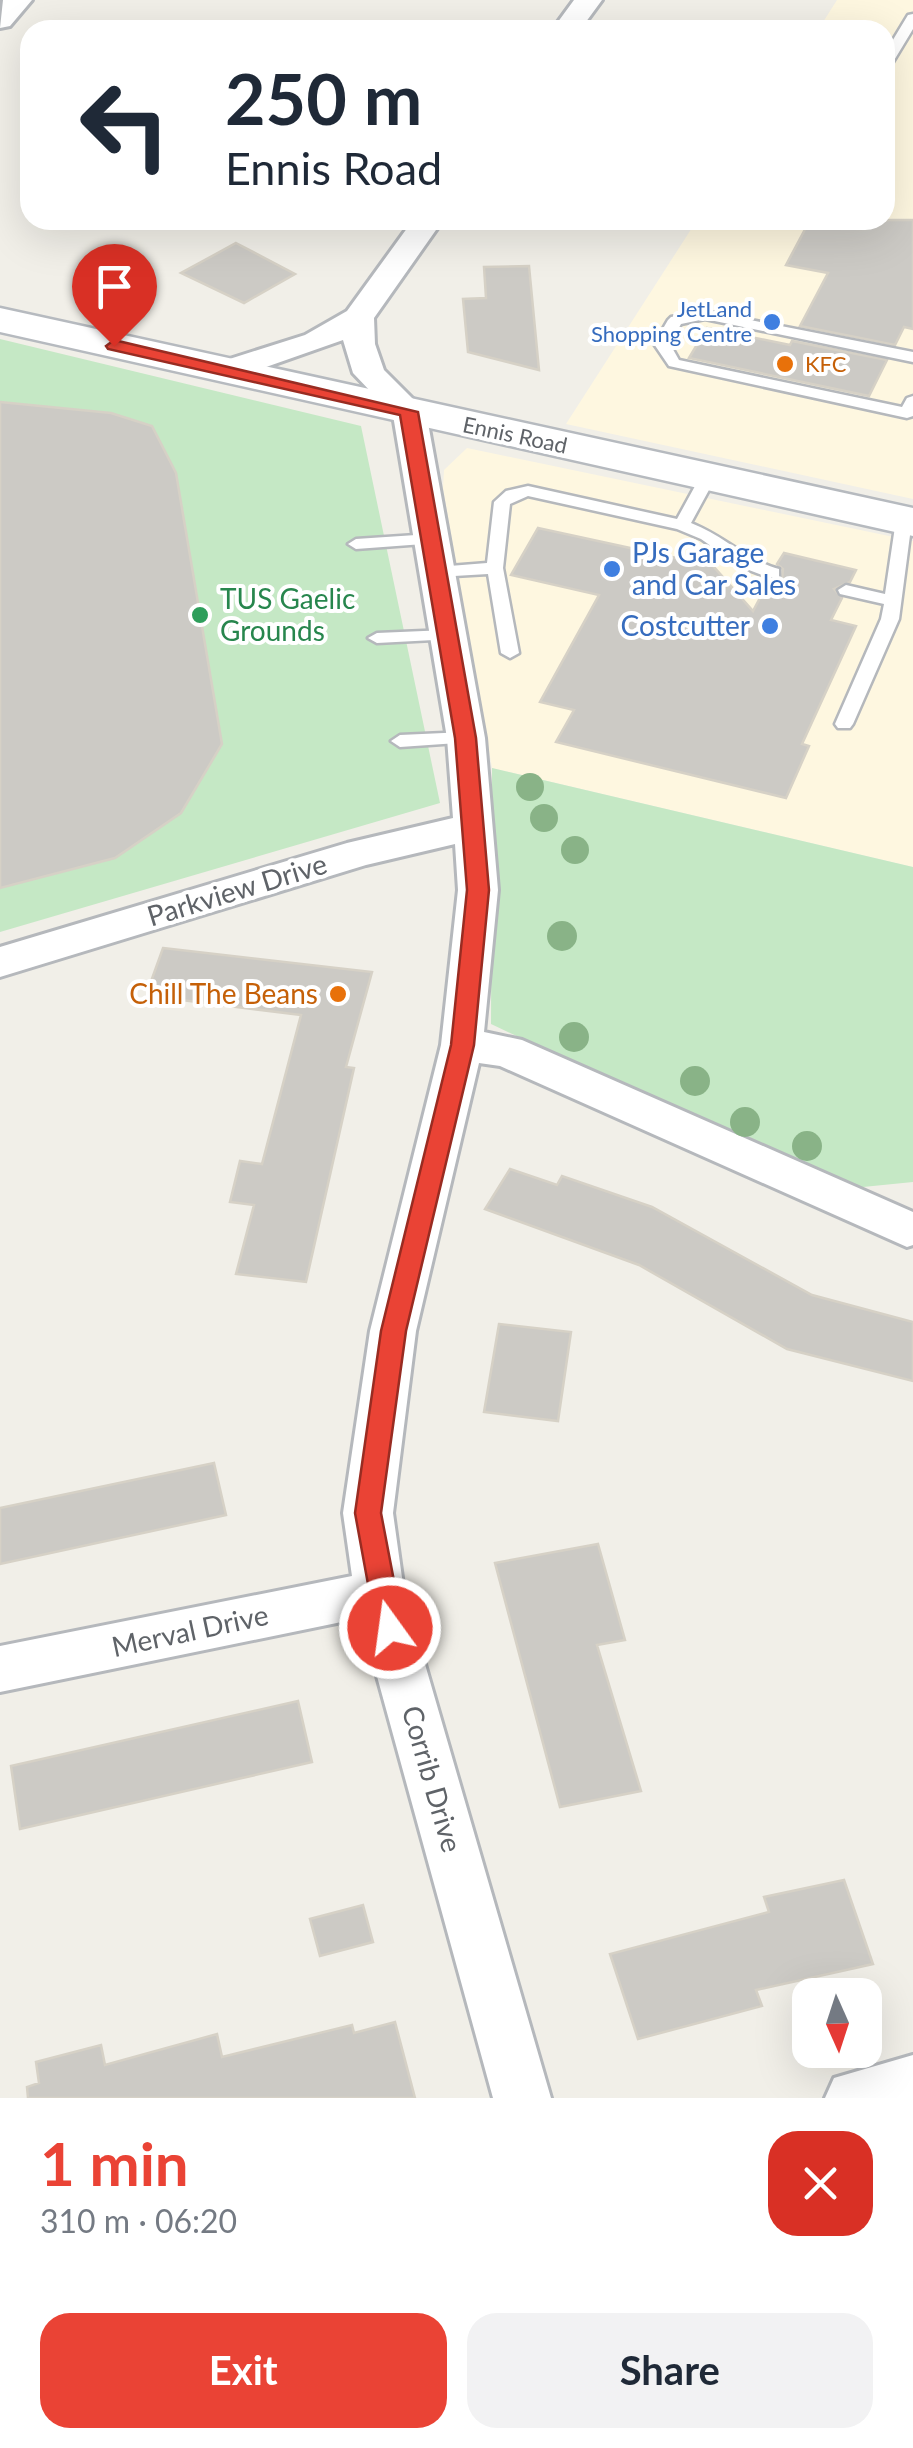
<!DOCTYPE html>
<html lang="en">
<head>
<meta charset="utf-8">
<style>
	body { margin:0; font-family:Lato,sans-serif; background:#f2f2f3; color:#1f2937; height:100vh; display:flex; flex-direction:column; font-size:38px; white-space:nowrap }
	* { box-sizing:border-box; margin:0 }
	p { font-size:32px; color:#747a83 }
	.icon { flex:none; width:55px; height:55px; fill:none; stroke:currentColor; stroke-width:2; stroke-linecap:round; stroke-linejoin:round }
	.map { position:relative; height:2098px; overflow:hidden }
	.panel { display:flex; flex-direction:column; background:#fff; flex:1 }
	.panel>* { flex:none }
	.top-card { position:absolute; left:20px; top:20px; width:875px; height:210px; border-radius:30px; box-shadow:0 10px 40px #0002; background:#fff; color:#1f2937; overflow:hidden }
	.needle { width:65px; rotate:177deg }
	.fabs { position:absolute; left:792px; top:1978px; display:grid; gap:20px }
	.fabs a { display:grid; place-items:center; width:90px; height:90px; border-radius:20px; background:#fff; box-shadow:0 10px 40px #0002; font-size:50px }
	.pin { position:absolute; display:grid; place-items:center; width:85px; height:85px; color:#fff; margin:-102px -42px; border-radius:50% 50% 50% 0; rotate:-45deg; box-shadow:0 0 10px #0007 }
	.pin .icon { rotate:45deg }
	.me { position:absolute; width:110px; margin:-55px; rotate:346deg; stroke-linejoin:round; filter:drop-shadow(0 0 8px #0008) }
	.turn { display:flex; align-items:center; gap:35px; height:210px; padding:0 40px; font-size:45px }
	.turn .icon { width:130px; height:130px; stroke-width:2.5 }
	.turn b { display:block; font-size:70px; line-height:85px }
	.round { display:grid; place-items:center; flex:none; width:105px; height:105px; border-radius:30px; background:#f2f2f3 }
	.headline { display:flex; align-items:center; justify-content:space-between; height:170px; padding:0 40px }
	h1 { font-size:60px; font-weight:700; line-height:75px; color:#ea4335 }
	.cta { display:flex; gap:20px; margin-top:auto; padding:20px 40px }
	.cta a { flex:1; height:115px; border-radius:30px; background:#ea4335; color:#fff; font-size:40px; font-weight:700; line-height:115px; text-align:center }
	.cta a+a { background:#f2f2f3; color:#1f2937 }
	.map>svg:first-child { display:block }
</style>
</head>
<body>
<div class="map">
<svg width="913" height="2098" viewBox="0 0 913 2098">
	<rect width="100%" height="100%" fill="#f1efe8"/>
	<path fill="#fef7e0" d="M837 0H913V499L566 424 697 220H885V30H818Z
		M467 448 913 541V867L492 768 443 488 444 470Z"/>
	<path fill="#c5e8c5" d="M0 339 361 426 440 803 0 932Z
		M492 768 913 867V1182L843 1189 491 1024Z"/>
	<path fill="#cccac5" stroke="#d6d1c6" stroke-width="2.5" d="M810 220H913V329L904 327 895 345 800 326 828 273 786 265Z
		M236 243 295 274 244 303 181 273Z
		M529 266 539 370 468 352 463 299 486 298 484 267Z
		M707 328 790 345 792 341 887 360 869 396 689 358Z
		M0 402 111 413 152 426 176 473 222 744 181 813 115 858 0 888Z
		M538 528 713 566 753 611 769 581 782 580 783 569 777 564 784 553 856 570 850 582 834 589 842 598 831 620 856 626 802 744 809 746 786 798 556 742 574 710 540 702 599 595 511 575Z
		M163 948 372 972 346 1067 354 1068 306 1282 236 1274 254 1205 230 1202 240 1161 262 1164 301 1015 181 1000 184 992 149 987Z
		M510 1169 557 1185 562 1176 652 1207 812 1295 913 1322V1381L787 1349 639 1265 485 1209Z
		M499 1324 571 1332 558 1421 484 1412Z
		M214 1463 226 1515 0 1564V1508Z
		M598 1544 625 1640 597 1645 641 1791 560 1807 495 1563Z
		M298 1701 312 1762 20 1829 11 1766Z
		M844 1880 873 1964 756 1990 762 2006 638 2039 610 1954 769 1912 764 1897Z
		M363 1905 373 1942 320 1956 310 1919Z
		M395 2022 415 2098H28L27 2087 39 2083 36 2062 101 2045 105 2065 217 2034 222 2057 352 2025 354 2033Z"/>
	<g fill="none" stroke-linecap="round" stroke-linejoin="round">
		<g stroke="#b5b8bc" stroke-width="5">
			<path id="lane" d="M913 14V29L890 67 885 68V53L908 15Z
				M705 311 913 352V362L705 319 681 324 670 344 679 360 902 407 907 398 913 396V416L907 418 669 366 654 344 668 320 671 317Z
				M708 472 716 477 691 523C723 535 746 560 779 569V577H767L741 567 701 539 677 529 528 496 510 504 503 568 519 653 510 658 501 653 488 574 437 577 429 572 437 567 487 563 494 502 506 491 528 486 677 519 700 477Z
				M904 515 912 520 899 619 853 724 850 728H838L835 724 881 619 884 604 840 594 838 590 846 585 885 594 896 520Z
				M431 534 437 535V543L356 549 348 544 356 539Z
				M447 630 456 635 453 639 377 643 368 638 377 633Z
				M466 732 475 738 472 742 400 747 391 741 400 735Z"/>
		</g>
		<g stroke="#b5b8bc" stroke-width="6">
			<path id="street" d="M3 0H32L10 26 0 28Z
				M574 0H602L580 30H552Z
				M413 220H443L374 318 375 344 384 370 426 412 485 738 498 890 484 1032 522 1040 913 1212V1245L907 1247 500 1066 479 1063 416 1331 393 1513 404 1592 551 2098H493L361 1618 0 1692V1646L352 1576 343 1513 370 1331 441 1045 458 890 455 844 366 865 0 977V947L347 843 453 818 447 738 393 415 353 373 343 340 229 380 213 370 217 363 305 335 347 311Z
				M913 2055V2098H825L834 2078Z"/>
		</g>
		<g stroke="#b6babf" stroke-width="5">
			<path id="secondary" d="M0 308 913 508V536L0 332Z"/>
		</g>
		<use href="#lane" fill="#fff" fill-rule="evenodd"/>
		<use href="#street" fill="#fff" fill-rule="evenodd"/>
		<use href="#secondary" fill="#fff" fill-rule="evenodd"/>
	</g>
	<g fill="#89b387">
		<circle cx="530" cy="787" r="14"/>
		<circle cx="544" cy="818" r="14"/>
		<circle cx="575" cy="850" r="14"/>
		<circle cx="562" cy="936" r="15"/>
		<circle cx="574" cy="1037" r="15"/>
		<circle cx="695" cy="1081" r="15"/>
		<circle cx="745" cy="1122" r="15"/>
		<circle cx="807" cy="1146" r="15"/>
	</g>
	<path fill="#ea4335" stroke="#982c22" stroke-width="2.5" d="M114 340 418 412 476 738 489 890 474 1045 406 1331 381 1513 403 1628 399 1637H380L376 1628 355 1513 381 1331 451 1045 467 890 455 738 400 415 108 349 106 346Z"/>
	<g fill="#3f7fe0" stroke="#fff" stroke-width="4">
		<circle cx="772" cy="322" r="10"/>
		<circle cx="612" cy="569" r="10"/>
		<circle cx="770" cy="626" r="10"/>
	</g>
	<g fill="#e8710a" stroke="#fff" stroke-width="4">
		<circle cx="785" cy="364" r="10"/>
		<circle cx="338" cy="994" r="10"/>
	</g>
	<circle fill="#2e9e5b" stroke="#fff" stroke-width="4" cx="200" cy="615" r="10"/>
	<g text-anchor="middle" stroke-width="8" stroke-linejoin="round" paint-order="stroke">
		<g font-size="22" fill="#366cbe" stroke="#fff" text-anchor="end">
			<text x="752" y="317">JetLand<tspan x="752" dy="25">Shopping Centre</tspan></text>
		</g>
		<g font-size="22" fill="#c56008" stroke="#fff" text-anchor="start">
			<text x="805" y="372">KFC</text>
		</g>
		<g font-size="22" fill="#5f6368" stroke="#fff">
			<text transform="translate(515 435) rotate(12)" y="8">Ennis Road</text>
		</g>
		<g font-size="28" fill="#366cbe" stroke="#fff" text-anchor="start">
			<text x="632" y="563">PJs Garage<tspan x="632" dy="32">and Car Sales</tspan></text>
			<text x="750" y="636" text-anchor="end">Costcutter</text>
		</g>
		<g font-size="28" fill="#27864d" stroke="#fff" text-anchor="start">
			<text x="220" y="609">TUS Gaelic<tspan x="220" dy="32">Grounds</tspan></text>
		</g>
		<g font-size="28" fill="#5f6368" stroke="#fff">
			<text transform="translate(237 890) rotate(-17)" y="10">Parkview Drive</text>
			<text transform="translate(190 1631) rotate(-12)" y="10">Merval Drive</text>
			<text transform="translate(432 1779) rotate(74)" y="10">Corrib Drive</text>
		</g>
		<g font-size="28" fill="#c56008" stroke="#fff" text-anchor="end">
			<text x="318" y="1004">Chill The Beans</text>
		</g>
	</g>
</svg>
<div class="fabs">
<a><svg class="needle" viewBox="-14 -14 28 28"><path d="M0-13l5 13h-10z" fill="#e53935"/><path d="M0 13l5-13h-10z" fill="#747a83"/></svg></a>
</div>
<div class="pin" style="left:114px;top:346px;background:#d93025"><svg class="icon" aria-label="arrive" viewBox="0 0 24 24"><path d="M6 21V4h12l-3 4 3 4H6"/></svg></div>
<svg class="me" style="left:390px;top:1628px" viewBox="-20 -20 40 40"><circle r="17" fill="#ea4335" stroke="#fff" stroke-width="3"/><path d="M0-11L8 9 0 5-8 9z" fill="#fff"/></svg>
<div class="top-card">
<div class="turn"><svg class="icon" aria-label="left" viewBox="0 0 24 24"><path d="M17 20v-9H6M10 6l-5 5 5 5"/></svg><div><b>250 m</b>Ennis Road</div></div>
</div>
</div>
<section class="panel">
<div class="headline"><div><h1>1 min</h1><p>310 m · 06:20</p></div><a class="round" style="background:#d93025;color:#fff"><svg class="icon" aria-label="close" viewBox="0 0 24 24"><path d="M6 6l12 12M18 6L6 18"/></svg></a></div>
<div class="cta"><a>Exit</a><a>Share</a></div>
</section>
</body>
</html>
